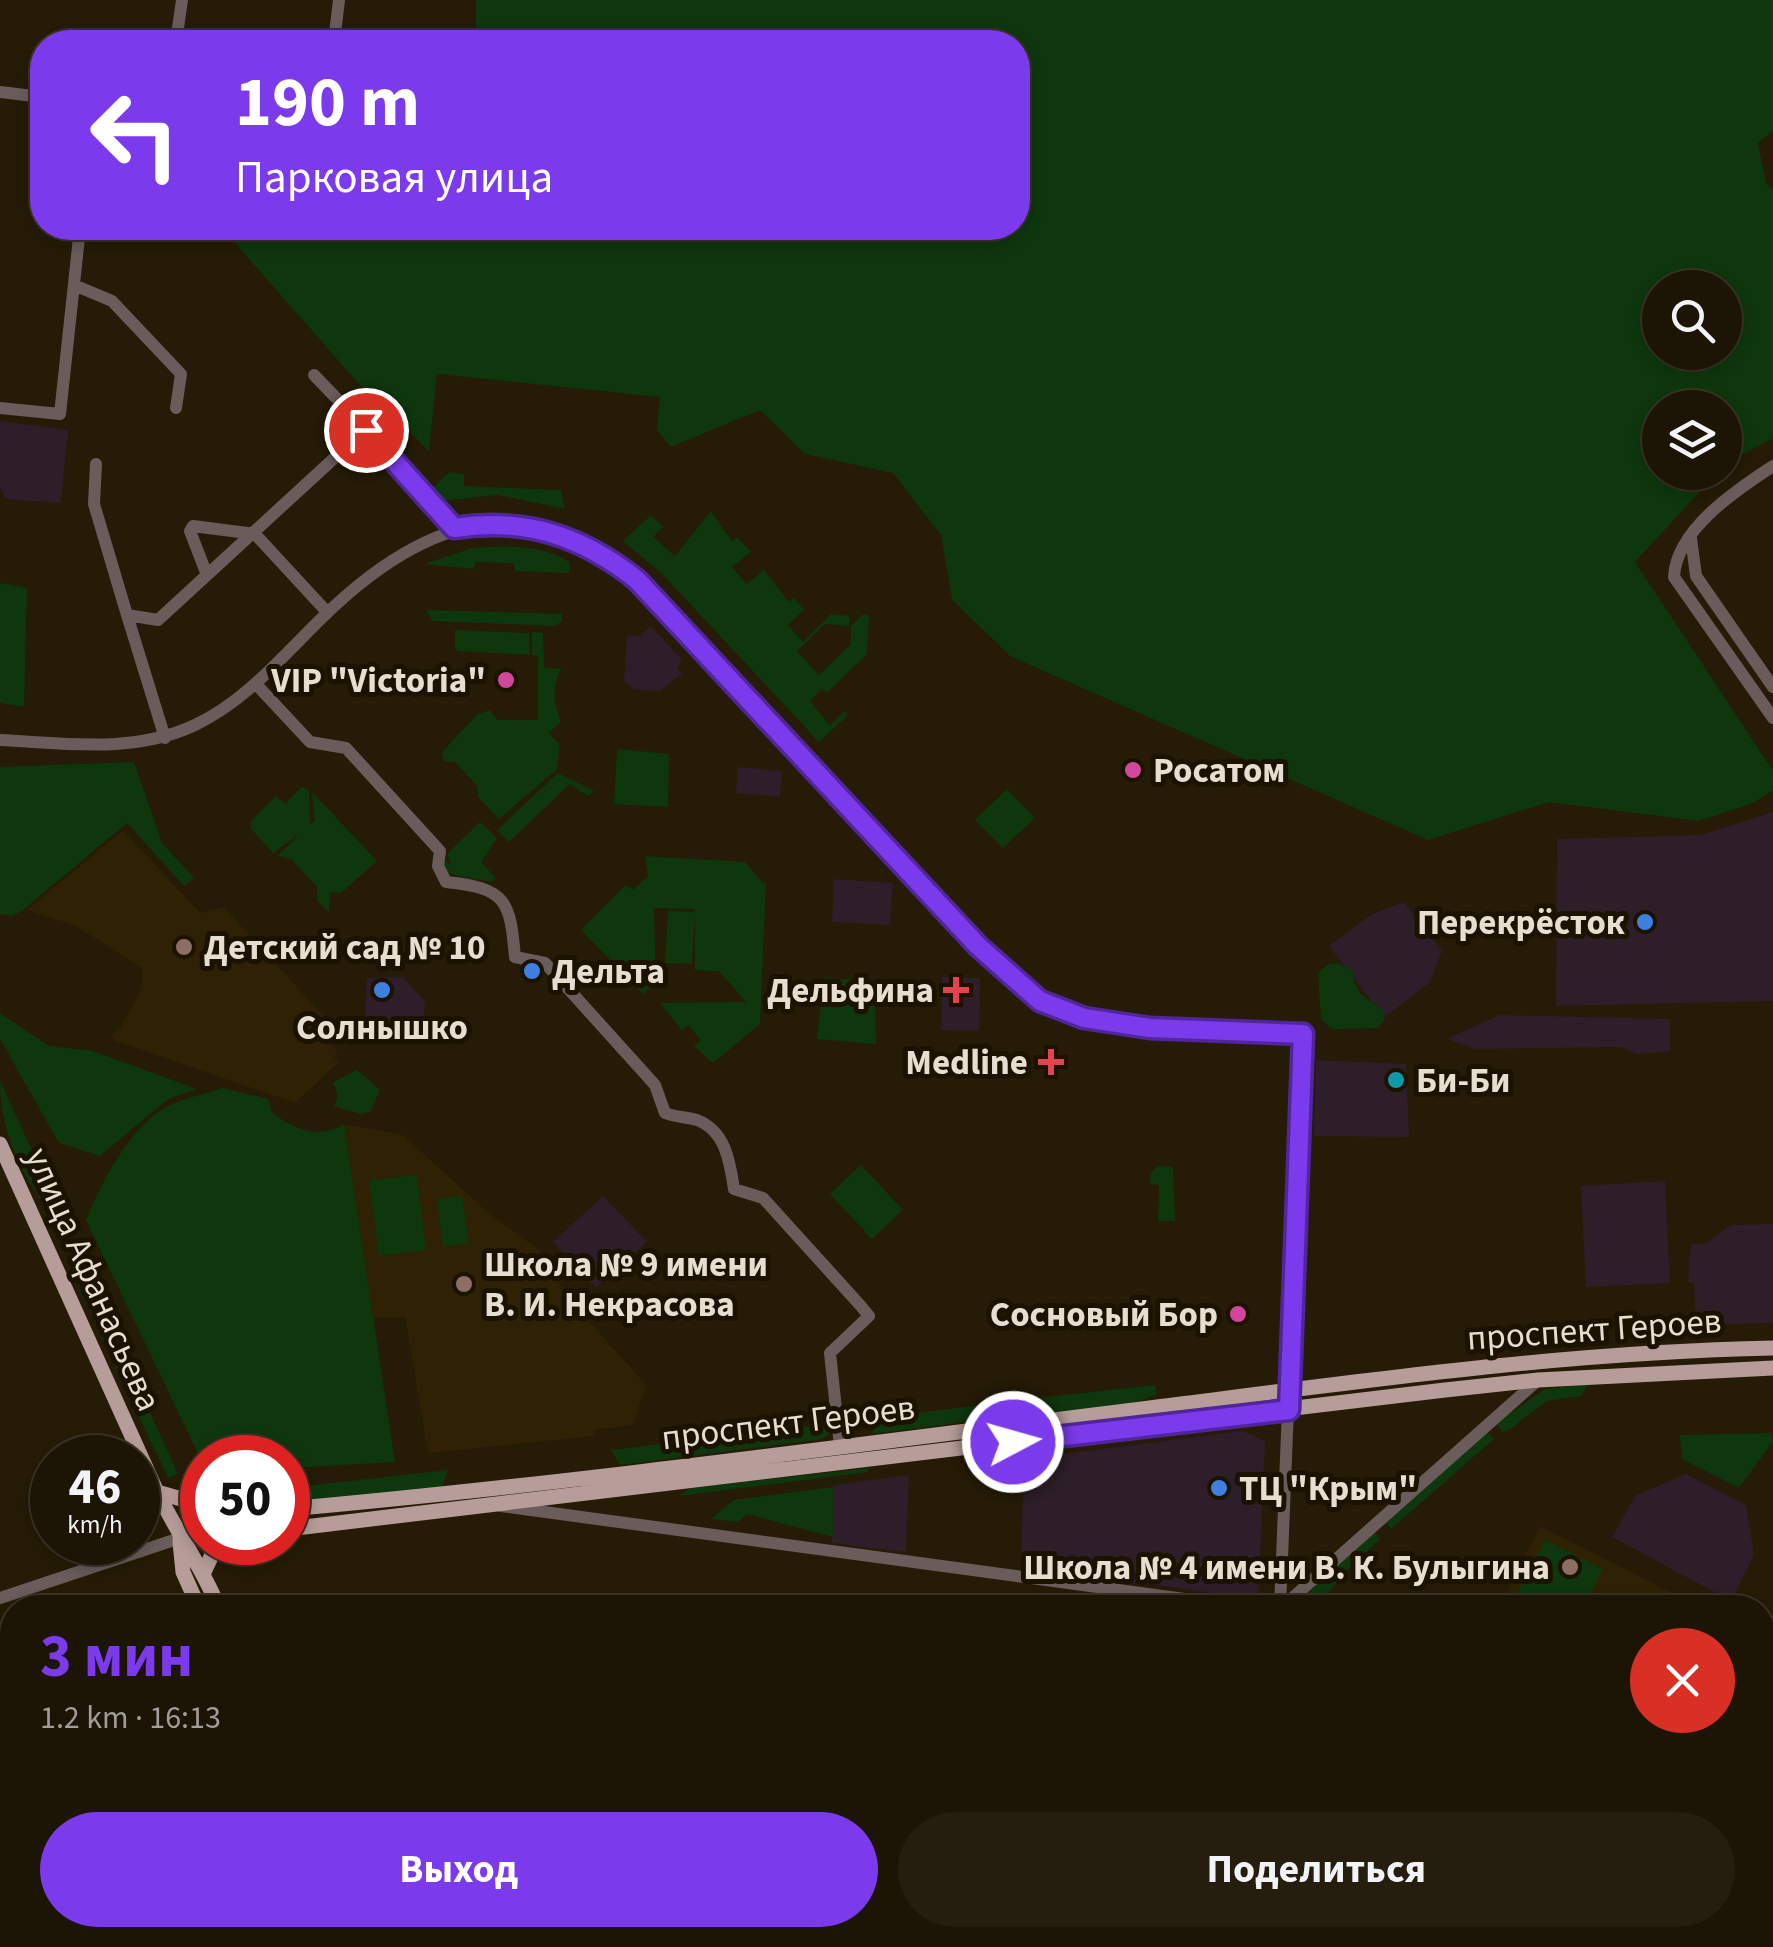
<!DOCTYPE html>
<html lang="ru">
<head>
<meta charset="utf-8">
<style>
	body { margin:0; font-family:"Source Sans 3",sans-serif; background:#251d0e; color:#f1f3f6; height:100vh; display:flex; flex-direction:column; font-size:38px; white-space:nowrap }
	* { box-sizing:border-box; margin:0 }
	p { font-size:32px; color:#a09e9a }
	.icon { flex:none; width:55px; height:55px; fill:none; stroke:currentColor; stroke-width:2; stroke-linecap:round; stroke-linejoin:round }
	.map { position:relative; flex:1; overflow:hidden }
	.drawer { position:absolute; left:0px; top:1595px; width:1775px; height:352px; display:flex; flex-direction:column; background:#1c1404; border-radius:40px 40px 0 0; box-shadow:0 5px 15px #0003,0 0 0 2px #3a3326 }
	.drawer>* { flex:none }
	.top-card { position:absolute; left:30px; top:30px; width:1000px; height:210px; border-radius:40px; box-shadow:0 5px 15px #0003,0 0 0 2px #3a3326; background:#7c3aed; color:#fff; overflow:hidden }
	.buttons { position:absolute; left:1642px; top:270px; display:grid; gap:20px }
	.buttons a { display:grid; place-items:center; width:100px; height:100px; border-radius:50%; background:#1c1404; box-shadow:0 5px 15px #0003,0 0 0 2px #3a3326; font-size:50px }
	.speed { position:absolute; left:30px; top:1435px; display:flex; gap:20px; font-size:50px; font-weight:700; text-align:center }
	.speed>* { display:grid; place-content:center; width:130px; height:130px; border-radius:50%; background:#1c1404; box-shadow:0 5px 15px #0003,0 0 0 2px #3a3326; line-height:1 }
	.speed small { font-size:25px; font-weight:400 }
	.speed .limit { border:15px solid #d22; background:#fff; color:#111 }
	.pin { position:absolute; display:grid; place-items:center; width:85px; height:85px; color:#fff; margin:-42px; border:5px solid #fff; border-radius:50%; box-shadow:0 2px 10px #0007 }
	.me { position:absolute; width:110px; margin:-55px; rotate:84deg; stroke-linejoin:round; filter:drop-shadow(0 0 8px #0008) }
	.turn { display:flex; align-items:center; gap:35px; height:210px; padding:0 40px; font-size:45px }
	.turn .icon { width:130px; height:130px; stroke-width:2.5 }
	.turn b { display:block; font-size:70px; line-height:85px }
	.round { display:grid; place-items:center; flex:none; width:105px; height:105px; border-radius:52px; background:#251d0e }
	.overview { display:flex; align-items:center; justify-content:space-between; height:170px; padding:0 40px }
	h1 { font-size:60px; font-weight:700; line-height:75px; color:#7c3aed }
	.primary-button { display:flex; gap:20px; margin-top:auto; padding:20px 40px }
	.primary-button a { flex:1; height:115px; border-radius:60px; background:#7c3aed; color:#fff; font-size:40px; font-weight:700; line-height:115px; text-align:center }
	.primary-button a+a { background:#251d0e; color:#f1f3f6 }
	.map>svg:first-child { display:block }
</style>
</head>
<body>
<div class="map">
<svg width="1773" height="1947" viewBox="0 0 1773 1947">
	<rect width="100%" height="100%" fill="#251b06"/>
	<path fill="#2d1e29" d="M0 421 68 430 61 503 5 499 0 485Z
		M651 626 682 660 677 668 682 674 660 691 634 689 624 681 627 635 640 636Z
		M738 767 782 771 780 797 736 793Z
		M1773 812V1001L1556 1006 1557 839 1701 835Z
		M834 879 893 883 890 925 832 922Z
		M1404 902 1442 951 1430 982 1384 1018 1329 946 1372 914Z
		M403 977 425 1002 422 1035 364 1033 367 978Z
		M942 977 980 978 979 1031 941 1030Z
		M1499 1015 1670 1019V1051L1637 1054 1621 1047 1476 1049 1447 1039Z
		M1316 1060 1406 1064 1409 1137 1314 1136Z
		M1665 1181 1670 1283 1586 1287 1581 1186Z
		M603 1196 647 1242 596 1288 553 1242Z
		M1773 1224V1323L1696 1325 1694 1283 1688 1282 1691 1244H1704L1731 1225Z
		M1243 1431 1265 1441 1258 1600 1021 1565 1024 1459Z
		M1686 1474 1746 1505 1754 1555 1731 1601 1612 1537 1636 1495Z
		M909 1475 906 1552 832 1543 833 1485Z"/>
	<path fill="#2e2104" d="M123 830 200 913 224 907 337 1031 327 1041 338 1052 334 1057 339 1062 295 1103 113 1040 111 1035 120 1028 142 988V968L76 926 27 910Z
		M344 1124 403 1135 492 1216 539 1250 569 1299 646 1385 633 1425 594 1430 595 1436 428 1453 405 1317 373 1318Z
		M1540 1526 1700 1607 1499 1608Z
		M915 1935H1078L1080 1947H915Z
		M1357 1935H1562L1559 1947H1362Z"/>
	<path fill="#0e370d" fill-rule="evenodd" d="M476 0H1773V131L1758 143 1766 184 1773 189V438L1725 464V408H1660V472L1717 473 1635 562 1773 771V790L1753 803 1699 821 1549 802 1428 840 1010 656 952 599 941 535 893 473 805 454 760 410 671 447 657 430 660 397 437 374 429 451 359 384 222 228H1018V42H476ZM1660 288H1725V352H1660Z
		M450 472 464 474V486L561 490 565 509 498 495 438 501 429 491Z
		M711 511 732 541 737 538 751 552 732 567 747 584 764 570 789 602 794 598 804 610 788 625 803 642 831 614 849 616V626L825 624 797 651 819 675 851 644V626L862 615H869L867 654 827 693 822 689 810 701 830 726 844 711 848 715 819 742 663 575 623 541 651 515 663 527 653 537 675 556Z
		M472 548C501 546 544 544 569 562L570 573 515 571 514 563 475 562 474 569 424 564Z
		M0 583 27 588 24 707 0 703Z
		M426 610 562 614V621L555 626 433 621Z
		M455 630 529 633 530 655 459 651 455 649Z
		M532 632 543 633 544 668 562 669C550 685 555 706 561 721L549 733 560 745 557 769 499 819 478 797V787L455 762 444 761 442 752 478 714 490 710 497 720H538V655H532Z
		M617 749 669 754 668 807 614 804Z
		M134 762 162 843 194 878 184 886 127 823 23 910 12 916 0 914V767Z
		M558 773 594 791 588 796 570 784 509 842 497 830Z
		M302 787 309 790 310 824 315 820 312 792 377 861 341 893 330 892 329 913 317 900V887L291 859 278 856 299 834 273 853 251 829V821L276 796 285 804Z
		M1007 789 1035 818 1003 848 975 820Z
		M480 822 497 838 481 862 496 878 492 882 448 874 442 869V858L452 866 447 854Z
		M645 856 745 862 763 883 766 882 760 1024 713 1063 694 1046 701 1040 688 1025 682 1030 660 1003 746 1002 719 971 695 970V909L654 908 656 983 643 994 581 930 626 885 633 890 648 876Z
		M668 911 695 912 692 964 665 963Z
		M1338 963 1353 971C1352 991 1367 1000 1383 1009L1384 1020 1378 1028 1333 1029 1321 1020 1318 973 1328 964Z
		M824 978 875 981 876 1044 817 1039Z
		M0 1013 49 1046 93 1051 197 1089 168 1099 100 1156 59 1143 0 1039Z
		M357 1070 380 1090 370 1112 360 1114 334 1106 338 1096 333 1082Z
		M0 1080 58 1208 50 1212C19 1173 0 1129 0 1080Z
		M223 1088 268 1099 272 1112C291 1129 321 1140 344 1124L395 1462 288 1468V1458H202V1462L86 1220C101 1184 128 1130 163 1109 180 1099 204 1094 223 1088Z
		M861 1165 903 1210 872 1239 830 1194Z
		M1173 1167 1175 1221H1158L1159 1185 1150 1184 1151 1173 1158 1166Z
		M417 1175 426 1250 379 1256 369 1180Z
		M462 1196 469 1244 443 1246 437 1199Z
		M91 1283 178 1474 168 1478 79 1289Z
		M1588 1384 1581 1396 1547 1401 1509 1430 1503 1432 1496 1423 1545 1389Z
		M1155 1385 1156 1395 1136 1402 1013 1417 1010 1401Z
		M996 1403H1004L1005 1417 872 1434 877 1418Z
		M832 1424 828 1436 822 1439 620 1465 611 1450Z
		M1487 1432 1494 1439 1391 1529 1386 1523Z
		M1771 1433 1773 1441 1739 1488 1682 1459 1680 1435Z
		M868 1468V1472L679 1496 691 1488Z
		M448 1470 442 1487 288 1503V1488Z
		M833 1487V1537L747 1514 738 1522 711 1519 734 1500Z
		M1372 1530 1380 1539 1345 1572 1318 1607 1293 1608Z
		M1545 1540 1603 1569 1584 1607H1510Z"/>
	<g fill="none" stroke-linecap="round" stroke-linejoin="round">
		<path stroke="#695c5a" stroke-width="12" d="M176 42 182 0
			M334 42 339 0
			M0 92 42 97
			M74 285 112 301 181 374 176 408
			M0 408 60 414 80 228
			M366 429 455 528
			M96 464 94 504 127 615 158 620 366 429 314 375
			M1773 466C1736 490 1676 530 1674 577L1773 718
			M1691 538 1696 576 1773 687
			M207 575 190 531 193 526 255 534 327 612
			M127 615 165 738
			M256 684 310 742 346 748 440 851 438 866 446 882C507 888 510 901 515 957L545 963 655 1085 665 1113C675 1117 687 1117 697 1120 726 1131 730 1163 734 1189L763 1198 860 1305 869 1316 830 1353 840 1446
			M0 740C65 743 134 754 195 725 248 700 285 653 327 613 442 503 546 488 663 605L995 964C1080 1044 1194 1029 1303 1034L1280 1608
			M501 1506 1251 1608
			M0 1598 180 1538
			M1281 1608 1537 1381
			M0 1893 12 1901
			M0 1917 12 1912
			M60 1935 77 1947
			M267 1935 268 1947
			M1700 1935 1707 1947
			M212 1947V1935
			M1266 1947 1267 1935"/>
		<path stroke="#b79d99" stroke-width="15" d="M0 1144 157 1492C177 1532 202 1567 219 1608
			M157 1492 202 1505
			M288 1509C578 1483 868 1443 1157 1407 1362 1381 1566 1352 1773 1348
			M288 1529 1445 1390 1538 1380 1773 1368
			M180 1538 202 1522
			M180 1542 183 1572 199 1608
			M204 1572 218 1542
			M310 1935 312 1947
			M328 1935 331 1947"/>
	</g>
	<g fill="none" stroke-linecap="round" stroke-linejoin="round">
		<g stroke="#51269a" stroke-width="25">
			<path id="route" d="M366 430 454 528C525 517 582 536 637 580L978 946 1040 1001 1084 1018 1150 1028 1303 1034 1289 1410 1013 1442"/>
		</g>
		<use href="#route" stroke="#7c3aed" stroke-width="18"/>
	</g>
	<g fill="#d1479c" stroke="#1c1200" stroke-width="4">
		<circle cx="506" cy="680" r="10"/>
		<circle cx="1133" cy="770" r="10"/>
		<circle cx="1238" cy="1314" r="10"/>
	</g>
	<g fill="#3f7fe0" stroke="#1c1200" stroke-width="4">
		<circle cx="1645" cy="922" r="10"/>
		<circle cx="532" cy="971" r="10"/>
		<circle cx="382" cy="990" r="10"/>
		<circle cx="1219" cy="1488" r="10"/>
	</g>
	<g fill="#8d6e63" stroke="#1c1200" stroke-width="4">
		<circle cx="184" cy="947" r="10"/>
		<circle cx="464" cy="1284" r="10"/>
		<circle cx="1570" cy="1567" r="10"/>
	</g>
	<g fill="#e0444e" stroke="#1c1200" stroke-width="4">
		<path d="M951 975h10v10h10v10h-10v10h-10v-10h-10v-10h10z"/>
		<path d="M1046 1047h10v10h10v10h-10v10h-10v-10h-10v-10h10z"/>
	</g>
	<circle fill="#0f9aa8" stroke="#1c1200" stroke-width="4" cx="1396" cy="1080" r="10"/>
	<g text-anchor="middle" stroke-width="10" stroke-linejoin="round" paint-order="stroke">
		<g font-size="35" font-weight="bold" fill="#e5ded1" stroke="#1c1200" text-anchor="end">
			<text x="486" y="692">VIP "Victoria"</text>
			<text x="1153" y="782" text-anchor="start">Росатом</text>
			<text x="1625" y="934">Перекрёсток</text>
			<text x="204" y="959" text-anchor="start">Детский сад № 10</text>
			<text x="552" y="983" text-anchor="start">Дельта</text>
			<text x="934" y="1002">Дельфина</text>
			<text x="382" y="1039" text-anchor="middle">Солнышко</text>
			<text x="1028" y="1074">Medline</text>
			<text x="1416" y="1092" text-anchor="start">Би-Би</text>
			<text x="484" y="1276" text-anchor="start">Школа № 9 имени<tspan x="484" dy="40">В. И. Некрасова</tspan></text>
			<text x="1218" y="1326">Сосновый Бор</text>
			<text x="1239" y="1500" text-anchor="start">ТЦ "Крым"</text>
			<text x="1550" y="1579">Школа № 4 имени В. К. Булыгина</text>
		</g>
		<g font-size="35" fill="#e5ded1" stroke="#1c1200">
			<text transform="translate(94 1279) rotate(66)" y="12">улица Афанасьева</text>
			<text transform="translate(1594 1329) rotate(-4)" y="12">проспект Героев</text>
			<text transform="translate(788 1422) rotate(-7)" y="12">проспект Героев</text>
		</g>
	</g>
</svg>
<div class="buttons">
<a><svg class="icon" aria-label="search" viewBox="0 0 24 24"><circle cx="10" cy="10" r="6"/><path d="M15 15l6 6"/></svg></a>
<a><svg class="icon" aria-label="layers" viewBox="0 0 24 24"><path d="M12 4l9 5-9 5-9-5zM3 14l9 5 9-5"/></svg></a>
</div>
<div class="speed"><div>46<small>km/h</small></div><div class="limit">50</div></div>
<div class="pin" style="left:366px;top:430px;background:#d93025"><svg class="icon" aria-label="arrive" viewBox="0 0 24 24"><path d="M6 21V4h12l-3 4 3 4H6"/></svg></div>
<svg class="me" style="left:1013px;top:1442px" viewBox="-20 -20 40 40"><circle r="17" fill="#7c3aed" stroke="#fff" stroke-width="3"/><path d="M0-11L8 9 0 5-8 9z" fill="#fff"/></svg>
<div class="top-card">
<div class="turn"><svg class="icon" aria-label="left" viewBox="0 0 24 24"><path d="M17 20v-9H6M10 6l-5 5 5 5"/></svg><div><b>190 m</b>Парковая улица</div></div>
</div>
<section class="drawer">
<div class="overview"><div><h1>3 мин</h1><p>1.2 km · 16:13</p></div><a class="round" style="background:#d93025;color:#fff"><svg class="icon" aria-label="close" viewBox="0 0 24 24"><path d="M6 6l12 12M18 6L6 18"/></svg></a></div>
<div class="primary-button"><a>Выход</a><a>Поделиться</a></div>
</section>
</div>
</body>
</html>
